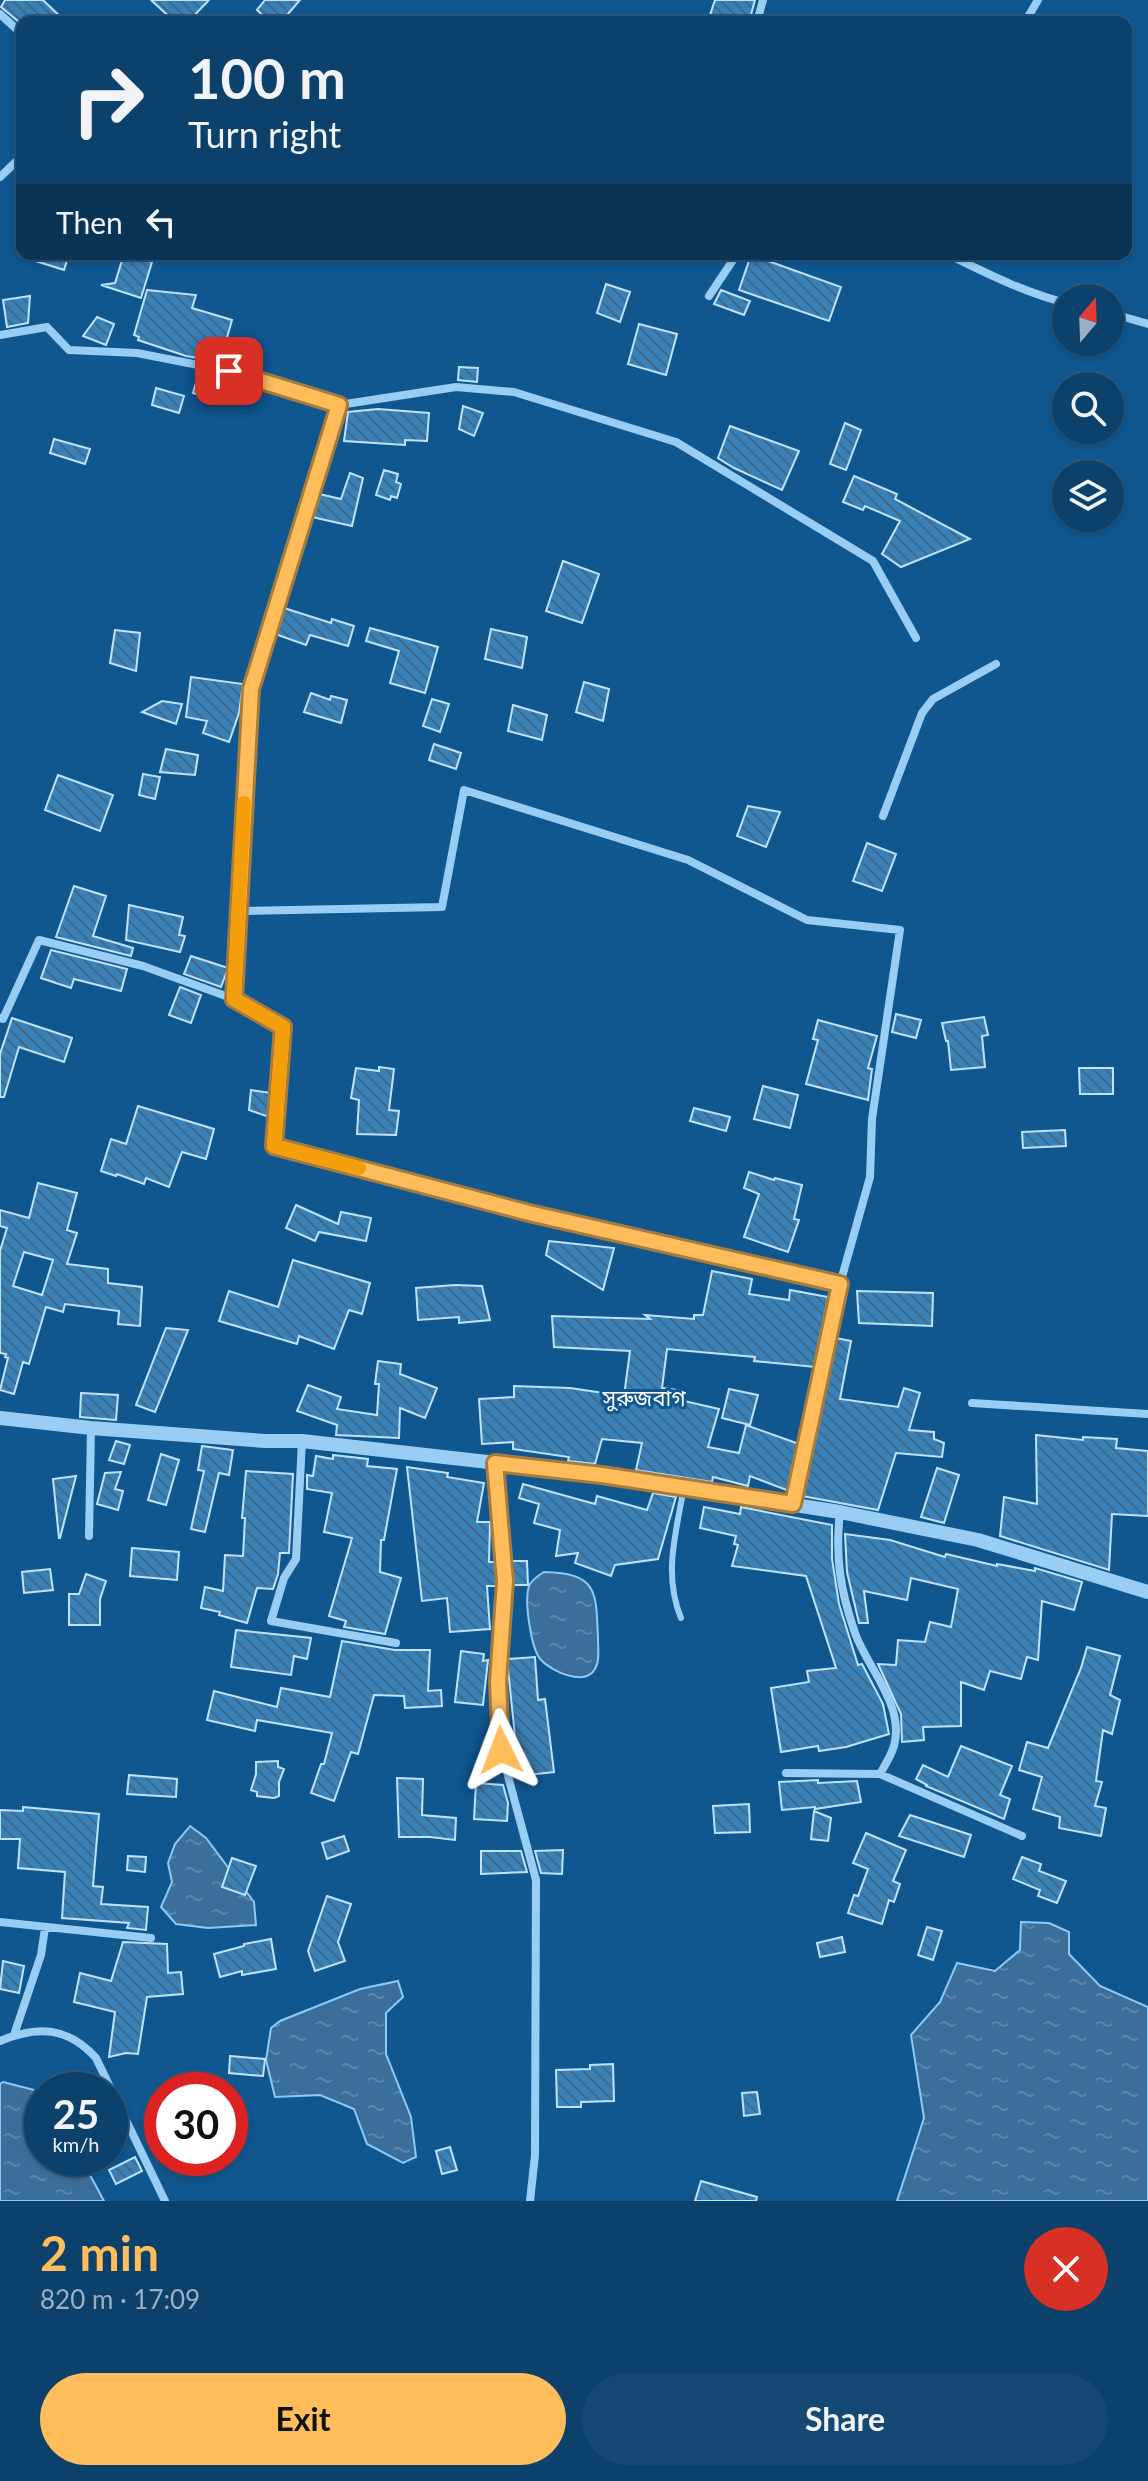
<!DOCTYPE html>
<html lang="en">
<head>
<meta charset="utf-8">
<style>
	body { margin:0; font-family:Lato,"Noto Sans Bengali",sans-serif; background:#154872; color:#f1f3f6; height:100vh; display:flex; flex-direction:column; font-size:30px; white-space:nowrap }
	* { box-sizing:border-box; margin:0 }
	p { font-size:26px; color:#9aafc2 }
	.icon { flex:none; width:44px; height:44px; fill:none; stroke:currentColor; stroke-width:2; stroke-linecap:round; stroke-linejoin:round }
	.map { position:relative; height:2201px; overflow:hidden }
	.side { display:flex; flex-direction:column; background:#0c416c; flex:1 }
	.side>* { flex:none }
	.hud { position:absolute; left:16px; top:16px; width:1116px; height:244px; border-radius:16px; box-shadow:0 2px 6px #0004,0 0 0 2px #2c5a7f; background:#0c416c; color:#f1f3f6; overflow:hidden }
	.needle { width:52px; rotate:19deg }
	.buttons { position:absolute; left:1052px; top:284px; display:grid; gap:16px }
	.buttons a { display:grid; place-items:center; width:72px; height:72px; border-radius:50%; background:#0c416c; box-shadow:0 2px 6px #0004,0 0 0 2px #2c5a7f; font-size:40px }
	.speed { position:absolute; left:24px; top:2072px; display:flex; gap:16px; font-size:40px; font-weight:700; text-align:center }
	.speed>* { display:grid; place-content:center; width:104px; height:104px; border-radius:50%; background:#0c416c; box-shadow:0 2px 6px #0004,0 0 0 2px #2c5a7f; line-height:1 }
	.speed small { font-size:20px; font-weight:400 }
	.speed .limit { border:12px solid #d22; background:#fff; color:#111 }
	.pin { position:absolute; display:grid; place-items:center; width:68px; height:68px; color:#fff; margin:-34px; border-radius:16px; box-shadow:0 4px 12px #0006 }
	.me { position:absolute; width:88px; margin:-44px; rotate:357deg; stroke-linejoin:round; filter:drop-shadow(0 0 6px #0008) }
	.turn { display:flex; align-items:center; gap:28px; height:168px; padding:0 40px; font-size:36px }
	.turn .icon { width:104px; height:104px; stroke-width:2.5 }
	.turn b { display:block; font-size:56px; line-height:68px }
	.then { display:flex; align-items:center; height:76px; padding:0 40px; background:#0003; gap:16px; font-size:30px }
	.round { display:grid; place-items:center; flex:none; width:84px; height:84px; border-radius:42px; background:#154872 }
	.overview { display:flex; align-items:center; justify-content:space-between; height:136px; padding:0 40px }
	h1 { font-size:48px; font-weight:700; line-height:60px; color:#ffbd5c }
	.cta { display:flex; gap:16px; margin-top:auto; padding:16px 40px }
	.cta a { flex:1; height:92px; border-radius:48px; background:#ffbd5c; color:#111; font-size:32px; font-weight:700; line-height:92px; text-align:center }
	.cta a+a { background:#154872; color:#f1f3f6 }
	.map>svg:first-child { display:block }
</style>
</head>
<body>
<div class="map">
<svg width="1148" height="2201" viewBox="0 0 1148 2201">
	<defs>
		<pattern id="water-ripples" width="26" height="14" patternUnits="userSpaceOnUse" patternTransform="scale(2)"><rect width="26" height="14" fill="#3b6f99"/><path d="M2 4q2-2 4 0t4 0M15 11q2-2 4 0t4 0" fill="none" stroke="#5885a8"/></pattern>
		<pattern id="building-back-hatch" width="6" height="6" patternUnits="userSpaceOnUse" patternTransform="scale(2)"><rect width="6" height="6" fill="#3881b9"/><path d="M-1 5l2 2M0 0l6 6M5-1l2 2" fill="none" stroke="#416988"/></pattern>
	</defs>
	<rect width="100%" height="100%" fill="#105790"/>
	<path fill="url(#water-ripples)" stroke="#8bcaf7" stroke-width="2" d="M544 1572C599 1573 596 1593 598 1639 598 1649 600 1661 595 1669 585 1687 551 1671 541 1660 531 1649 523 1597 530 1584 534 1578 539 1575 544 1572Z
		M190 1826 206 1838 254 1902 256 1925 208 1928 176 1924 161 1907 172 1882 168 1863 175 1844Z
		M1021 1922 1049 1923 1069 1932V1954L1100 1986 1148 2007V2201H897L924 2118 911 2035 940 2002 957 1963 995 1971 1020 1950Z
		M398 1981 403 1997 386 2013V2054L411 2117 416 2157 403 2163 367 2144 354 2109 320 2095 275 2097 266 2060 271 2028 280 2021 360 1989Z
		M3 2082 42 2092V2158H81L104 2201H0V2084Z"/>
	<path fill="url(#building-back-hatch)" stroke="#c1e4fe" stroke-width="2" fill-rule="evenodd" d="M5 0H43L66 22H19L1 7Z
		M151 0H209L188 22H175Z
		M265 0H300L281 22H269L257 10Z
		M715 0H755L749 22 708 21Z
		M24 254H69L64 270 23 257Z
		M124 254 152 262 141 298 101 285 115 283Z
		M751 255 841 287 829 321 739 290Z
		M606 284 630 292 620 322 597 313Z
		M147 290 196 295 192 308 232 320 220 362 186 356 138 340 139 337 134 335Z
		M721 290 750 301 744 315 714 304Z
		M30 296 28 323 7 327 3 300Z
		M97 317 114 324 106 345 83 336Z
		M639 324 677 334 666 375 628 364Z
		M459 367 478 368 477 382 458 380Z
		M199 372 235 381 228 403 193 393Z
		M156 388 184 396 179 413 152 405Z
		M463 406 483 413 474 436 459 429Z
		M378 409 429 413 427 441 405 440V445L344 441 348 412Z
		M845 423 861 430 846 470 830 464Z
		M730 426 799 451 782 490 734 468 718 458Z
		M54 439 90 449 85 464 50 453Z
		M384 470 398 474 396 482 401 484 397 498 391 496 390 500 376 495Z
		M350 473 363 478 352 526 312 517 319 494 341 499Z
		M854 476 897 494 895 499 970 539 901 567 882 554 900 521 865 506 863 510 843 502Z
		M563 561 599 574 582 623 546 611Z
		M284 608 331 623 332 619 354 626 348 646 310 635 306 645 275 634Z
		M370 628 438 647 425 693 390 683 399 651 366 641Z
		M491 629 527 637 522 668 485 659Z
		M115 630 140 633 136 671 110 663Z
		M191 677 243 684 239 713 229 742 203 733 207 721 186 717Z
		M584 682 609 689 603 721 576 712Z
		M311 693 330 700 331 696 347 700 341 723 304 712Z
		M432 699 449 704 440 732 423 726Z
		M162 701 182 704 176 724 142 712Z
		M513 705 547 715 542 740 508 731Z
		M434 744 461 753 456 769 429 760Z
		M166 749 198 755 195 775 160 772Z
		M143 774 160 777 155 799 139 795Z
		M58 775 113 795 100 831 45 810Z
		M748 806 780 812 766 847 737 836Z
		M867 843 896 854 882 891 853 881Z
		M74 886 106 896 93 936 133 948 131 956 56 937Z
		M129 905 183 917 179 935 185 936 180 952 126 940Z
		M51 950 127 969 121 991 74 979 71 988 41 978Z
		M191 956 228 968 221 987 184 974Z
		M180 987 201 995 191 1023 169 1015Z
		M896 1014 921 1020 916 1038 892 1032Z
		M984 1017 988 1035 982 1036 985 1067 951 1070 948 1041H946L942 1023Z
		M12 1018 72 1038 64 1062 19 1047 4 1097H0V1054Z
		M818 1020 877 1036 868 1068 872 1069 868 1100 806 1084 818 1040 813 1039Z
		M379 1067 394 1069 389 1110 399 1111 396 1135 357 1134 359 1100 351 1098 356 1068 379 1071Z
		M1079 1068H1113V1094H1080Z
		M763 1086 798 1095 790 1128 754 1119Z
		M251 1090 271 1093 269 1117 249 1110Z
		M138 1106 214 1129 206 1159 182 1152 169 1187 146 1178 144 1184 117 1174 116 1176 101 1171 111 1139 126 1144Z
		M694 1108 730 1117 726 1131 690 1121Z
		M1065 1130 1066 1146 1023 1148 1022 1132Z
		M749 1172 774 1180 775 1178 802 1185 794 1219 799 1220 788 1252 744 1237 759 1194 744 1188Z
		M38 1183 77 1193 67 1230 77 1233 67 1264 108 1269V1283L142 1287 140 1326 118 1324 119 1311 65 1304 63 1312 46 1307 29 1364 23 1362 14 1394 0 1390 8 1358 5 1357 6 1354 0 1353V1251L7 1228 0 1226V1210L29 1218ZM24 1252 53 1260 42 1295 13 1286Z
		M296 1205 338 1224 341 1212 371 1218 366 1241 319 1232 315 1241 286 1228Z
		M549 1241 614 1248 603 1290 546 1255Z
		M293 1260 370 1283 362 1314 349 1310 334 1349 299 1336 297 1344 219 1321 229 1291 278 1307Z
		M712 1271 752 1279 749 1294 789 1300 790 1290 828 1297 815 1367 754 1361 755 1357 667 1349 662 1388 685 1391 684 1401 719 1409 708 1447 739 1453 746 1425 799 1444 789 1491 750 1476 748 1486 713 1477 712 1482 636 1470 642 1443 602 1439 595 1464 568 1461 569 1457 513 1449V1442L482 1444 479 1399 514 1397V1386L570 1388 624 1396 630 1351 554 1347 552 1316 650 1319 645 1315 694 1319V1315H703Z
		M455 1285 482 1286 490 1320 459 1323V1317L418 1320 416 1288Z
		M857 1291 933 1293 932 1326 859 1323Z
		M166 1328 188 1330 155 1412 136 1405Z
		M836 1338 851 1341 840 1399 898 1407 904 1388 920 1393 909 1430 934 1432V1439L944 1443 942 1457 896 1453 878 1510 802 1496Z
		M378 1361 401 1364 400 1374 437 1388 425 1418 400 1408 399 1438 336 1435 337 1425 297 1411 308 1385 341 1397 337 1409 377 1415 379 1384H375Z
		M729 1389 758 1395 750 1425 722 1418Z
		M81 1393 118 1395 116 1420 80 1417Z
		M1036 1435 1083 1440V1437L1117 1439 1116 1448 1148 1451V1516L1112 1514 1109 1570 1000 1536 1004 1497 1037 1504Z
		M116 1441 130 1445 124 1464 109 1460Z
		M202 1446 233 1450 229 1475 219 1473 205 1532 191 1529 204 1471 198 1470Z
		M161 1454 179 1460 166 1505 148 1500Z
		M333 1455 368 1459 367 1466 397 1469 384 1540H381L380 1572 401 1578 385 1634 344 1627 346 1621 329 1616 352 1538 324 1532 332 1493 307 1489V1475L313 1476 316 1456 333 1459Z
		M407 1467 448 1473 447 1477 484 1483 477 1522H490L489 1562H496L498 1581V1586H487L490 1629 450 1632 447 1598 422 1601Z
		M937 1468 959 1475 944 1523 921 1517Z
		M246 1471 293 1474 289 1553H280L278 1574 273 1589 257 1588 247 1623 219 1615 220 1612 201 1608 205 1587 223 1591 225 1555 243 1556 245 1518H242Z
		M121 1472 115 1489 123 1491 118 1510 97 1504 105 1473Z
		M76 1476 60 1538H59L53 1479Z
		M523 1484 595 1504 597 1496 647 1510 653 1493 676 1497 658 1559 615 1565 611 1576 575 1563 578 1553 556 1556 560 1530 534 1523 539 1504 519 1498Z
		M704 1507 740 1514 741 1507 832 1525V1559L839 1604 858 1665 862 1664 883 1704 889 1734 846 1747 819 1751 818 1746 781 1752 771 1688 809 1682 807 1671 836 1668 806 1576 732 1566 738 1545 734 1544 736 1536 700 1528Z
		M845 1534 890 1540 945 1557 946 1554 997 1566V1564L1035 1571V1568L1082 1582 1074 1610 1042 1601 1038 1660 1027 1657 1021 1679 990 1671 984 1690 961 1682V1726L923 1727 924 1740 902 1742 901 1714 878 1664 896 1665 898 1640 925 1642 930 1622 951 1627 958 1589 911 1578 907 1600 864 1591 868 1623H859L847 1572Z
		M132 1548 179 1552 177 1580 130 1576Z
		M510 1561H527L528 1585H512Z
		M50 1569 53 1590 24 1593 22 1572Z
		M86 1574 106 1581 100 1599V1625H69V1594H79Z
		M236 1630 311 1638 307 1659 294 1656 291 1675 231 1667Z
		M342 1641 395 1650H430L428 1691 441 1690 442 1706 405 1708 404 1696 374 1695 358 1754 351 1752 334 1801 311 1793 321 1764H324L332 1733 257 1720 255 1731 207 1720 214 1691 277 1707 281 1688 330 1697Z
		M1087 1647 1120 1656 1110 1695 1120 1700 1112 1734 1103 1730 1096 1781 1102 1782 1095 1806 1106 1808 1101 1836 1059 1828 1060 1817 1033 1809 1042 1777 1019 1770 1027 1742 1048 1748 1081 1668Z
		M461 1651 484 1654 483 1661 488 1660 483 1705 455 1702Z
		M535 1657 538 1700 545 1699 554 1772 519 1776 507 1659Z
		M961 1746 1012 1766 1000 1795 1010 1799 1004 1819 926 1786 927 1785 916 1779 923 1765 948 1777Z
		M278 1761V1767L284 1769 279 1782V1796L274 1798 257 1796V1792L251 1790 256 1774V1762Z
		M129 1775 177 1779 176 1797 127 1794Z
		M397 1778 423 1779 422 1815 456 1818 455 1840 430 1837H399Z
		M818 1780V1783L857 1781 861 1802 815 1809V1807L782 1810 779 1782Z
		M476 1783 503 1785 508 1803 507 1821 474 1819Z
		M749 1804 750 1832 715 1833 713 1806Z
		M23 1807 99 1814 93 1886 103 1887 101 1904 148 1907 146 1930 127 1928 129 1923 62 1918 65 1872 18 1868 20 1839H0V1810L23 1811Z
		M814 1811 831 1818 828 1841 811 1839Z
		M910 1815 971 1835 964 1857 899 1836Z
		M866 1833 906 1850 893 1881 900 1884 894 1902 889 1900 882 1924 848 1913 854 1895 858 1896 868 1869 853 1863Z
		M344 1836 349 1851 327 1859 322 1843Z
		M563 1850 562 1874 541 1873 535 1851Z
		M481 1851H521L527 1872 481 1874Z
		M128 1856 146 1857 145 1872 127 1870Z
		M1022 1857 1041 1864 1039 1871 1066 1881 1057 1903 1038 1896 1040 1890 1013 1879Z
		M232 1858 256 1866 245 1895 222 1887Z
		M327 1896 351 1904 338 1942 345 1961 315 1971 308 1951Z
		M927 1927 942 1931 933 1960 918 1955Z
		M842 1937 845 1952 820 1957 817 1943Z
		M271 1939 276 1969 242 1975V1971L220 1977 214 1954 244 1946V1944Z
		M123 1942 167 1944 168 1973 181 1972 183 1994 147 1997 138 2054 126 2053 109 2057 115 2012 74 2002 80 1973 111 1981Z
		M3 1961 24 1966 19 1993 0 1989Z
		M230 2056 265 2059 263 2076 229 2073Z
		M613 2064 614 2101 581 2102V2107H557L556 2070 590 2069V2065Z
		M757 2092 760 2114 744 2116 742 2093Z
		M450 2147 457 2170 442 2174 436 2151Z
		M135 2157 142 2171 116 2184 109 2170Z
		M701 2181 757 2197 756 2201H695Z"/>
	<g fill="none" stroke-linecap="round" stroke-linejoin="round">
		<path stroke="#9acdf3" stroke-width="6" d="M681 1618C663 1574 676 1533 684 1487"/>
		<path stroke="#9acdf3" stroke-width="8" d="M0 14 22 34
			M757 22 763 0
			M1025 22 1038 0
			M0 177 22 156
			M947 254C986 273 1023 292 1066 303
			M709 296 737 254
			M1110 313 1148 324
			M0 335 47 327 69 350 137 353 229 371 339 405 456 387 514 392 676 442 873 561 916 638
			M883 816 922 713 933 699 996 664
			M239 911 251 689 339 405
			M234 999 239 911 442 907 464 790 688 860 807 920 900 930 872 1119 870 1177 840 1284 793 1504
			M0 1018 3 1019 39 940 143 966 234 999 283 1027 274 1146 529 1213 840 1284
			M972 1403 1148 1414
			M302 1441 296 1559 284 1578 271 1621 396 1643
			M495 1463 505 1581 498 1682 501 1750 536 1880 535 2155 530 2201
			M840 1512C835 1556 840 1590 855 1633 868 1669 905 1705 894 1746 891 1756 885 1765 880 1774
			M89 1536 91 1428
			M786 1773 880 1774 1022 1836
			M0 1922 151 1938
			M14 2035 41 1955 45 1928
			M0 2041C38 2025 68 2027 96 2058L165 2201"/>
		<path stroke="#9acdf3" stroke-width="14" d="M0 1418 91 1428 265 1441H302L602 1475 840 1512 978 1540 1148 1592"/>
	</g>
	<g fill="none" stroke-linecap="round" stroke-linejoin="round">
		<g stroke="#a67b3c" stroke-width="20">
			<path id="route" d="M229 371 339 405 251 689 234 999 283 1027 274 1146 529 1213 840 1284 793 1504 602 1475 495 1463 505 1581 498 1682 501 1750"/>
		</g>
		<use href="#route" stroke="#ffbd5c" stroke-width="14"/>
		<path stroke="#f59e0b" stroke-width="14" d="M244 803 234 999 283 1027 274 1146 359 1168"/>
	</g>
	<g text-anchor="middle" stroke-width="6" stroke-linejoin="round" paint-order="stroke">
		<g font-size="22" fill="#fff" stroke="#105790">
			<text x="644" y="1406">সুরুজবাগ</text>
		</g>
	</g>
</svg>
<div class="buttons">
<a><svg class="needle" viewBox="-14 -14 28 28"><path d="M0-13l5 13h-10z" fill="#e53935"/><path d="M0 13l5-13h-10z" fill="#9aafc2"/></svg></a>
<a><svg class="icon" aria-label="search" viewBox="0 0 24 24"><circle cx="10" cy="10" r="6"/><path d="M15 15l6 6"/></svg></a>
<a><svg class="icon" aria-label="layers" viewBox="0 0 24 24"><path d="M12 4l9 5-9 5-9-5zM3 14l9 5 9-5"/></svg></a>
</div>
<div class="speed"><div>25<small>km/h</small></div><div class="limit">30</div></div>
<div class="pin" style="left:229px;top:371px;background:#d93025"><svg class="icon" aria-label="arrive" viewBox="0 0 24 24"><path d="M6 21V4h12l-3 4 3 4H6"/></svg></div>
<svg class="me" style="left:501px;top:1750px" viewBox="-20 -20 40 40"><path d="M0-17L14 15 0 8-14 15z" fill="#ffbd5c" stroke="#fff" stroke-width="4"/></svg>
<div class="hud">
<div class="turn"><svg class="icon" aria-label="right" viewBox="0 0 24 24"><path d="M7 20v-9h11M14 6l5 5-5 5"/></svg><div><b>100 m</b>Turn right</div></div>
<div class="then">Then<svg class="icon" aria-label="left" viewBox="0 0 24 24"><path d="M17 20v-9H6M10 6l-5 5 5 5"/></svg></div>
</div>
</div>
<section class="side">
<div class="overview"><div><h1>2 min</h1><p>820 m · 17:09</p></div><a class="round" style="background:#d93025;color:#fff"><svg class="icon" aria-label="close" viewBox="0 0 24 24"><path d="M6 6l12 12M18 6L6 18"/></svg></a></div>
<div class="cta"><a>Exit</a><a>Share</a></div>
</section>
</body>
</html>
